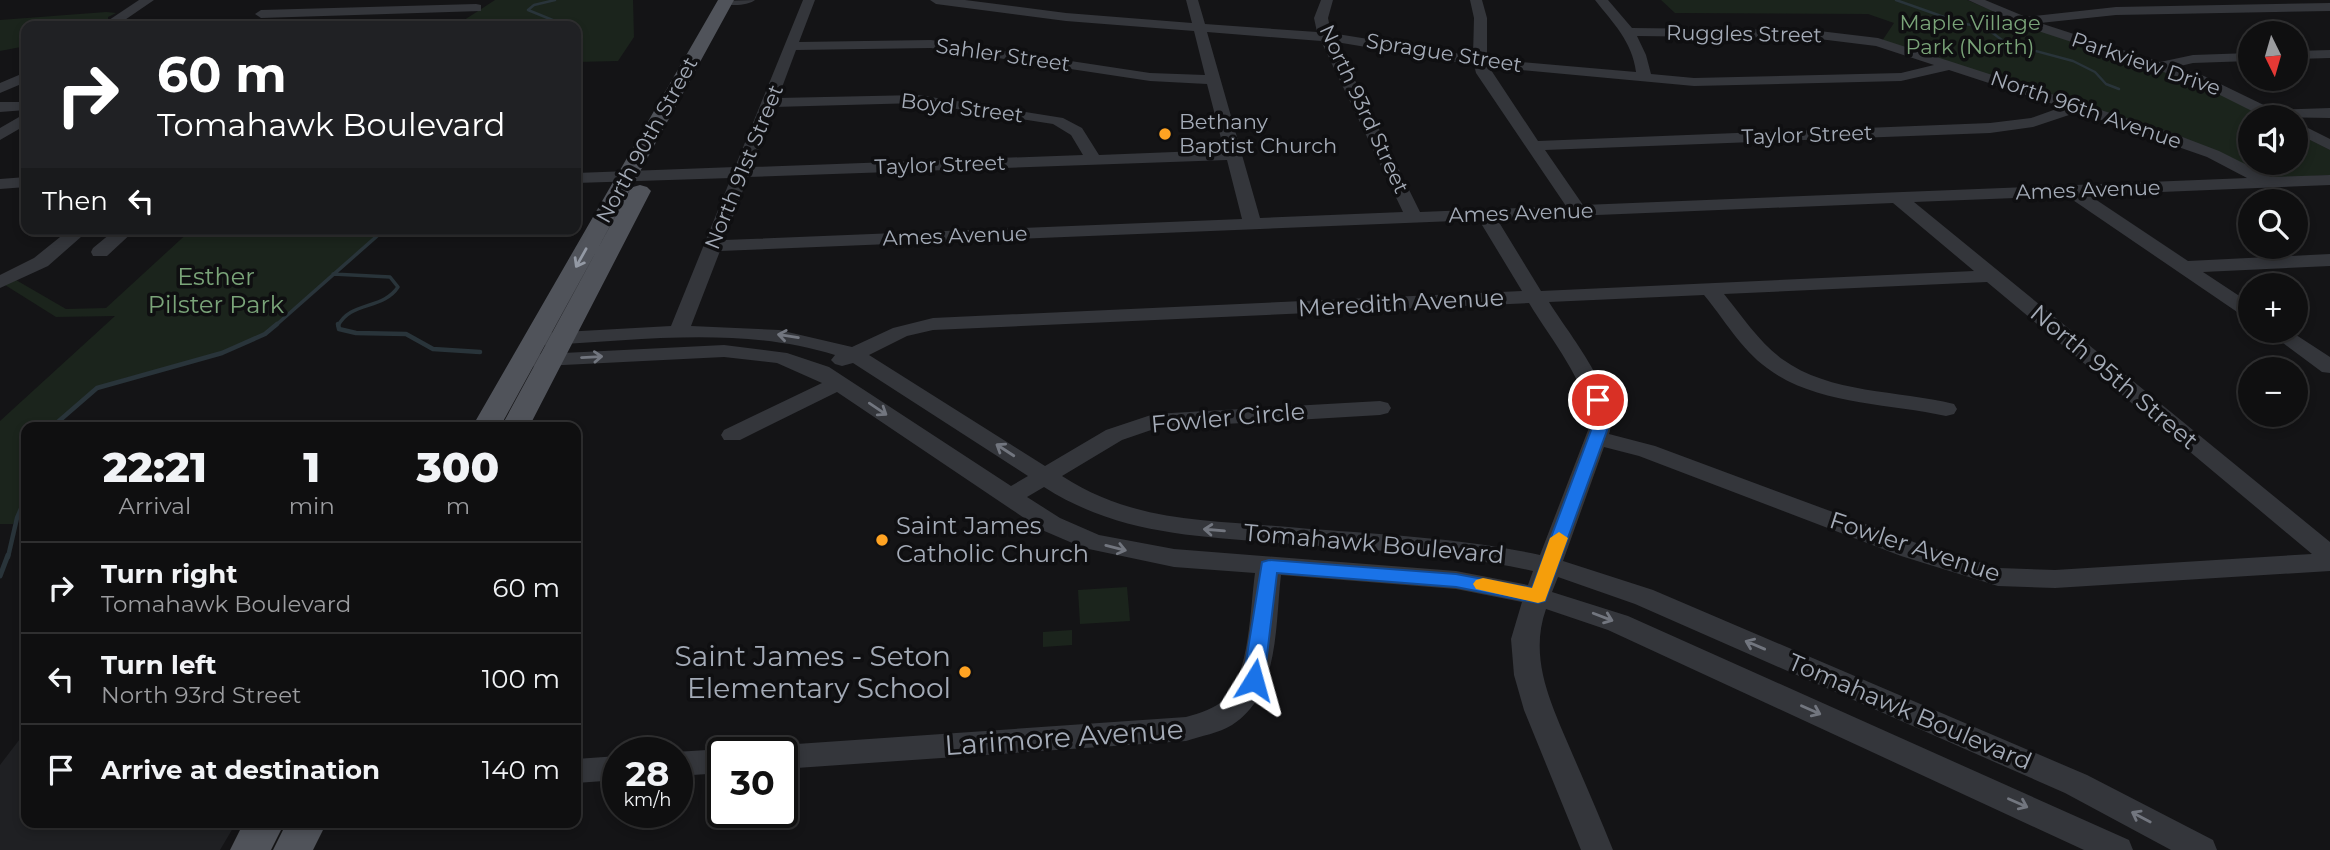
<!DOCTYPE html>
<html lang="en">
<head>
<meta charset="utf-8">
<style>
	body { margin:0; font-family:Montserrat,sans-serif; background:#181819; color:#f1f3f6; height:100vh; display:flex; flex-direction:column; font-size:26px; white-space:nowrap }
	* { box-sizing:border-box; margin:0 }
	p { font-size:23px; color:#9b9c9f }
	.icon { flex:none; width:38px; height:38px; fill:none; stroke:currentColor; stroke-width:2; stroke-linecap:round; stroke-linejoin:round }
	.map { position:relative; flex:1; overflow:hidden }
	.side { position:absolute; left:21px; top:422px; width:560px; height:406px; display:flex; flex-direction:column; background:#0f0f10; border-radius:14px; box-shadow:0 4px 10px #0003,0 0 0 2px #2f2f30 }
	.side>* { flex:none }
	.banner { position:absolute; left:21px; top:21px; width:560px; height:214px; border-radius:14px; box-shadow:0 4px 10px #0003,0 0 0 2px #2f2f30; background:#202124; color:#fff; overflow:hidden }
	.needle { width:46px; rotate:175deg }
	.controls { position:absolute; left:2238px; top:21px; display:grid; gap:14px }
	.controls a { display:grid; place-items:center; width:70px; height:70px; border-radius:50%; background:#0f0f10; box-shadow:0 4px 10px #0003,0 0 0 2px #2f2f30; font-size:35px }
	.speed { position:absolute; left:602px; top:737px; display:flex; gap:14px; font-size:35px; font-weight:700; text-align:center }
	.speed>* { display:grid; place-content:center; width:91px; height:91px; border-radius:50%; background:#0f0f10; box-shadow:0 4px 10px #0003,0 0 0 2px #2f2f30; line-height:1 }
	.speed small { font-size:18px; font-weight:400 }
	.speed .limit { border:4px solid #111; border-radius:10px; background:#fff; color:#111 }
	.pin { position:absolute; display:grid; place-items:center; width:60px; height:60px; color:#fff; margin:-30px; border:4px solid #fff; border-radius:50%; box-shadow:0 2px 7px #0007 }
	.me { position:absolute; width:77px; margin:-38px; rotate:8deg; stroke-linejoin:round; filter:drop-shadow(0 0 5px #0008) }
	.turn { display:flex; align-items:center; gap:24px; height:147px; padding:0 21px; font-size:32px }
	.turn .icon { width:91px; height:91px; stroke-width:2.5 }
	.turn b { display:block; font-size:49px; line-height:60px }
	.then { display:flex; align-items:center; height:66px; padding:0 21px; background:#0003; gap:14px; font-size:26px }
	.eta { display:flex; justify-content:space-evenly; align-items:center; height:119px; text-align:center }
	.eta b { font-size:42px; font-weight:800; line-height:49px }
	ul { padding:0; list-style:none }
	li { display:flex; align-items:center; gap:21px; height:91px; padding:0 21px; border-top:2px solid #2f2f30 }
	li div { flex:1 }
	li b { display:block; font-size:26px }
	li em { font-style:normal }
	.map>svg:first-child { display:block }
</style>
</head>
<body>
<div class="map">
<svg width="2330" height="850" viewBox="0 0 2330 850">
	<rect width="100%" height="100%" fill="#141416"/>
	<path fill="#1f2023" d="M26 731V822L236 823 220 850H0V765Z"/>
	<path fill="#1b241c" d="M495 0H633L634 37 618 61 576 62V26H455Z
		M1661 0H1967C2066 43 2172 64 2266 117H2250V163H2296V133L2330 150V175L2268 178 1882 41 1894 23 1868 14 1675 13Z
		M106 12 116 13 108 17V19H114L105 26H26V46L0 51V20Z
		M192 229H385L374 241 352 256 291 313 265 334 222 353 125 378 97 388 52 427H26V497L13 524H0V421L115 316 56 317 5 285 16 280 66 309 106 308Z
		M1127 587 1130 621 1080 624 1078 590Z
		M1072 630V645L1043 647V632Z"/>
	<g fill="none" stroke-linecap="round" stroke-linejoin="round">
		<path stroke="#29343a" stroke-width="2.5" d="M555 0 534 5 528 10 555 21 556 26
			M1896 0 1961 23 1986 28 2006 43 2073 61 2095 72 2106 84 2119 89"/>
		<path stroke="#29343a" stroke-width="3.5" d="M333 274 390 277 398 287C383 310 350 301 338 326
			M275 326 385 229"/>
		<path stroke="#29343a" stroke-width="4.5" d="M338 324 339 329 356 333 406 334 433 349 480 352
			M52 427 97 388 222 353 265 334 277 324
			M8 557 17 518 26 497"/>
		<path stroke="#29343a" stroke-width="5" d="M0 576 8 555"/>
		<path fill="#34363b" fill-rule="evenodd" d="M139 0H154L116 26H100Z
			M755 0C747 6 727 7 719 1Z
			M803 0H815L799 42 931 40 1150 73 1205 75 1194 31 1066 21 936 4 930 0H965L1066 13 1192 23 1186 0H1198L1205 24 1317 32 1314 18 1321 0H1333L1328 18 1331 33 1473 56 1474 18 1470 0H1482L1487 18V59L1636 72C1632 41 1613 23 1595 0H1608L1632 28 1811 30 1878 38 2172 133 2219 151 2271 177 2330 175V185L2089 195 2188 261 2330 254V266L2203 272 2250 303V318L2243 316 2067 196 1914 202 2330 542V571L2055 588 1998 586 1901 556 1639 456 1604 447 1563 561 1653 590 2087 775 2213 840 2217 850H2171L2065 793 1635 604 1558 577 1552 592 1628 616 2129 840 2133 850H2084L1608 630 1546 609C1527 662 1555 711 1575 760 1588 790 1601 820 1613 850H1581L1524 710 1514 675 1511 639 1522 602 1456 589 1281 575C1275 624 1280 695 1232 725 1219 733 1201 736 1186 741L782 769V752H769L771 748 782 745 1186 717C1200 713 1214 709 1225 699 1250 673 1250 609 1255 573L1174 567 1084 548 1042 530 837 392 740 440H724L721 435 724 430 822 383 777 363 724 357 523 367 515 366 512 361 515 356 523 355 724 345 787 353 829 367 1011 486 1028 476 853 363 842 366 835 364 831 360 835 355C741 326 642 340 545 345L538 343 535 339 538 335 545 333 671 326 731 178 576 183V173L735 167ZM1207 32 1321 41 1403 212 1260 218ZM1637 36 1811 38 1876 46 1934 65 1901 73 1694 78 1651 74 1646 55ZM1336 42 1474 65 1476 73 1566 206 1420 212ZM931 48 1150 81 1207 84 1224 150 1099 155 1082 128 1063 118 918 95 778 98 796 50ZM1489 67 1694 86 1901 81 1949 70 2062 107 2031 118 1990 123 1538 141ZM918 103 1053 124 1071 135 1083 155 752 167 774 107ZM2078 112 2207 157 2247 178 1583 205 1545 150 1990 133 2033 127ZM1227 160 1242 219 724 240 748 177ZM1893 203 1974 271 1541 291 1497 219ZM1479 220 1522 291 933 318 893 328 852 347 779 330 691 326 720 251ZM1987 282 2312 554 2055 570 1999 568 1919 544 1655 446 1609 434C1622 398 1568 333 1549 302L1704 295C1724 319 1741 349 1767 368 1816 405 1888 403 1946 416L1954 414 1957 409 1954 404C1898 390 1830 394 1782 359 1759 342 1742 316 1724 294ZM1529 303C1551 340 1587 381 1590 425L1540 555C1453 536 1364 534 1276 526 1198 520 1130 520 1062 476L1122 440 1157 428 1380 415 1388 413 1391 408 1388 403 1380 401 1154 414 1106 430 1045 466 869 355 907 336 933 330ZM1044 487C1114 532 1188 536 1269 542 1357 550 1447 552 1533 571L1528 585 1456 571 1174 549 1099 535 1060 518 1027 497Z
			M1968 0H1985L2026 17 2116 7 2330 3V11L2116 15 2040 23 2160 62 2193 55 2250 53V61L2193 63 2176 67 2204 76 2274 110 2330 108V118L2264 117 2194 82 2032 29Z
			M476 4 481 5V11L261 18 255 14 261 10Z
			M2330 50V58L2296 59V51Z
			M26 72V82L0 93V83Z
			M0 102H26V110L0 112Z
			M26 113V125L0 140V128Z
			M2296 122 2330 139V150L2296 133Z
			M26 177V187L0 189V179Z
			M70 229H90L48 266 0 288V275L34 258Z
			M116 229H136L107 256H93L91 252 93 248Z
			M2267 331H2290L2330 357V373L2322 372Z
			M723 749 734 752H723V773L677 776V752H675Z
			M618 756V780L576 783V759Z"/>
		<path fill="#50535a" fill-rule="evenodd" d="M718 0H734L500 427H472Z
			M640 185 647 187 651 191 529 427H501L629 191 633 187Z
			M244 822H285L271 850H230Z
			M287 822H327L313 850H273Z"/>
	</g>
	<defs><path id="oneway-shaft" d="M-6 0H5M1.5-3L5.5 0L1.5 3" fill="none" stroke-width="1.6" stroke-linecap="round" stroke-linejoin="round" transform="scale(1.75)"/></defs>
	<use stroke="#9399a4" href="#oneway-shaft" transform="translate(581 258) rotate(119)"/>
	<g stroke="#72767f">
		<use href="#oneway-shaft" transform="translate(788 336) rotate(-171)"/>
		<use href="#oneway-shaft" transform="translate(592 357) rotate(-3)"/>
		<use href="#oneway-shaft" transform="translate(878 409) rotate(34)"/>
		<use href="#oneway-shaft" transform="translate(1005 450) rotate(-147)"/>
		<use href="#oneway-shaft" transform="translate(1214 530) rotate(-175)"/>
		<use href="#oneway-shaft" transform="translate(1116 548) rotate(14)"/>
		<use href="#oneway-shaft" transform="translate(1603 617) rotate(21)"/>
		<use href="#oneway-shaft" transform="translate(1755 645) rotate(-157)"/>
		<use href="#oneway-shaft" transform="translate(1811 710) rotate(24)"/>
		<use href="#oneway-shaft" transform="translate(2018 803) rotate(24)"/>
		<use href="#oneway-shaft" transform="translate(2141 817) rotate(-152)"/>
	</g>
	<path fill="#1a73e8" stroke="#114b97" stroke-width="2" d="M1598 395 1606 400 1609 425 1545 601 1538 603 1456 587 1277 573 1264 680 1261 686 1254 688 1246 686 1243 680 1262 562 1269 560 1456 574 1532 588 1593 425 1590 400Z"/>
	<path fill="#f59e0b" d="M1559 532 1568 538 1545 601 1538 603 1476 589 1473 584 1476 580 1483 578 1532 588 1550 538Z"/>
	<g fill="#ffa322" stroke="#0f0f11" stroke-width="2.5">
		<circle cx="1165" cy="134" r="7"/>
		<circle cx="882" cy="540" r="7"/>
		<circle cx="965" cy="672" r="7"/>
	</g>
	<g text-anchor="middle" stroke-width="7" stroke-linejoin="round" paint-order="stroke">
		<g font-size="21" fill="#7aa479" stroke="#0f0f11">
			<text x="1970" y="30">Maple Village<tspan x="1970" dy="24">Park (North)</tspan></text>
		</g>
		<g font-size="21" fill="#a4abb7" stroke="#0f0f11">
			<text transform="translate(1744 34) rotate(1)" y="7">Ruggles Street</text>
			<text transform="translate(1444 53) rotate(9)" y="7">Sprague Street</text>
			<text transform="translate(1003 55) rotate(8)" y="7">Sahler Street</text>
			<text transform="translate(2146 64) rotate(19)" y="7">Parkview Drive</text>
			<text transform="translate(962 108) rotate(7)" y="7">Boyd Street</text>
			<text transform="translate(1364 109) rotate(65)" y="7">North 93rd Street</text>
			<text transform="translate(2086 110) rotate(19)" y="7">North 96th Avenue</text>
			<text transform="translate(1807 135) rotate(-2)" y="7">Taylor Street</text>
			<text transform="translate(647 140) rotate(-61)" y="7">North 90th Street</text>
			<text transform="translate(940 165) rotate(-2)" y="7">Taylor Street</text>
			<text transform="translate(744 167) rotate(-68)" y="7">North 91st Street</text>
			<text transform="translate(2088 190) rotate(-2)" y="7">Ames Avenue</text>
			<text transform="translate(1521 213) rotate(-2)" y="7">Ames Avenue</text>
			<text transform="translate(955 236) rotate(-2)" y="7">Ames Avenue</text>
		</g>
		<g font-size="21" fill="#a4abb7" stroke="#0f0f11" text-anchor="start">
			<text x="1179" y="129">Bethany<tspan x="1179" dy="24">Baptist Church</tspan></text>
		</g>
		<g font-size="24" fill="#7aa479" stroke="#0f0f11">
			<text x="216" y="285">Esther<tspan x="216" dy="28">Pilster Park</tspan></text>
		</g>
		<g font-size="24" fill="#a4abb7" stroke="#0f0f11">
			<text transform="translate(1401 303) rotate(-3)" y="8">Meredith Avenue</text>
			<text transform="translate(2114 377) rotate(40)" y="8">North 95th Street</text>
			<text transform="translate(1228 418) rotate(-5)" y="8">Fowler Circle</text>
			<text transform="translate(1374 544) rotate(5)" y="8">Tomahawk Boulevard</text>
			<text transform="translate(1915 547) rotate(18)" y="8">Fowler Avenue</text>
			<text transform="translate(1910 712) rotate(23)" y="8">Tomahawk Boulevard</text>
		</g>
		<g font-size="24" fill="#a4abb7" stroke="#0f0f11" text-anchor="start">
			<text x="896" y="534">Saint James<tspan x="896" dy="28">Catholic Church</tspan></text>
		</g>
		<g font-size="28" fill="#a4abb7" stroke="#0f0f11" text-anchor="end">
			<text x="951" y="666">Saint James - Seton<tspan x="951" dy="32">Elementary School</tspan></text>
		</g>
		<g font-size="28" fill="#a4abb7" stroke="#0f0f11">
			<text transform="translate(1064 737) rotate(-4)" y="10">Larimore Avenue</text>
		</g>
	</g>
</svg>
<div class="controls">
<a><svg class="needle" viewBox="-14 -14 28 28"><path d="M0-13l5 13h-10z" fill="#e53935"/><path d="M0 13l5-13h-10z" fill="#9b9c9f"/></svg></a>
<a><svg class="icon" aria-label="sound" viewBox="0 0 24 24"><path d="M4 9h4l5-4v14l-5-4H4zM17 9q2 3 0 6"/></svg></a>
<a><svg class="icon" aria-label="search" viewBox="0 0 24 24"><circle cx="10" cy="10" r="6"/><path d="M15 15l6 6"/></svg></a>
<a>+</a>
<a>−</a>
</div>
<div class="speed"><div>28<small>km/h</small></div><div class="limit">30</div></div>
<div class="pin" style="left:1598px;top:400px;background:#d93025"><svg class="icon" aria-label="arrive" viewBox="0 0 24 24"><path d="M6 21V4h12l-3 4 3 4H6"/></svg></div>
<svg class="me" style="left:1254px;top:680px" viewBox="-20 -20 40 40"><path d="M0-17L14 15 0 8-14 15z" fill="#1a73e8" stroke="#fff" stroke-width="4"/></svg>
<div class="banner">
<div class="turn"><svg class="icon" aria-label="right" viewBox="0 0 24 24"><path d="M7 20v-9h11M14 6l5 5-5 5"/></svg><div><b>60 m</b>Tomahawk Boulevard</div></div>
<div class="then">Then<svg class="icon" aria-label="left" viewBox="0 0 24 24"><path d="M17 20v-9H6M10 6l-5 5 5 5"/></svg></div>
</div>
<section class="side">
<div class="eta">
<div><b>22:21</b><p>Arrival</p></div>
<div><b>1</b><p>min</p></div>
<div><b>300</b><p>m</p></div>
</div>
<ul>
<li><svg class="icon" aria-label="right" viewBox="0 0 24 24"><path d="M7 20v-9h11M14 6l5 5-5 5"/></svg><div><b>Turn right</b><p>Tomahawk Boulevard</p></div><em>60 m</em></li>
<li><svg class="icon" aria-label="left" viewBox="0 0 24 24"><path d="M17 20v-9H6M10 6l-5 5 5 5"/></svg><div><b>Turn left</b><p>North 93rd Street</p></div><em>100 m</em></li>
<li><svg class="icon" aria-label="arrive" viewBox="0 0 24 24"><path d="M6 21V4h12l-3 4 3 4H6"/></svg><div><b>Arrive at destination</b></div><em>140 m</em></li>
</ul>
</section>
</div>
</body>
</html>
